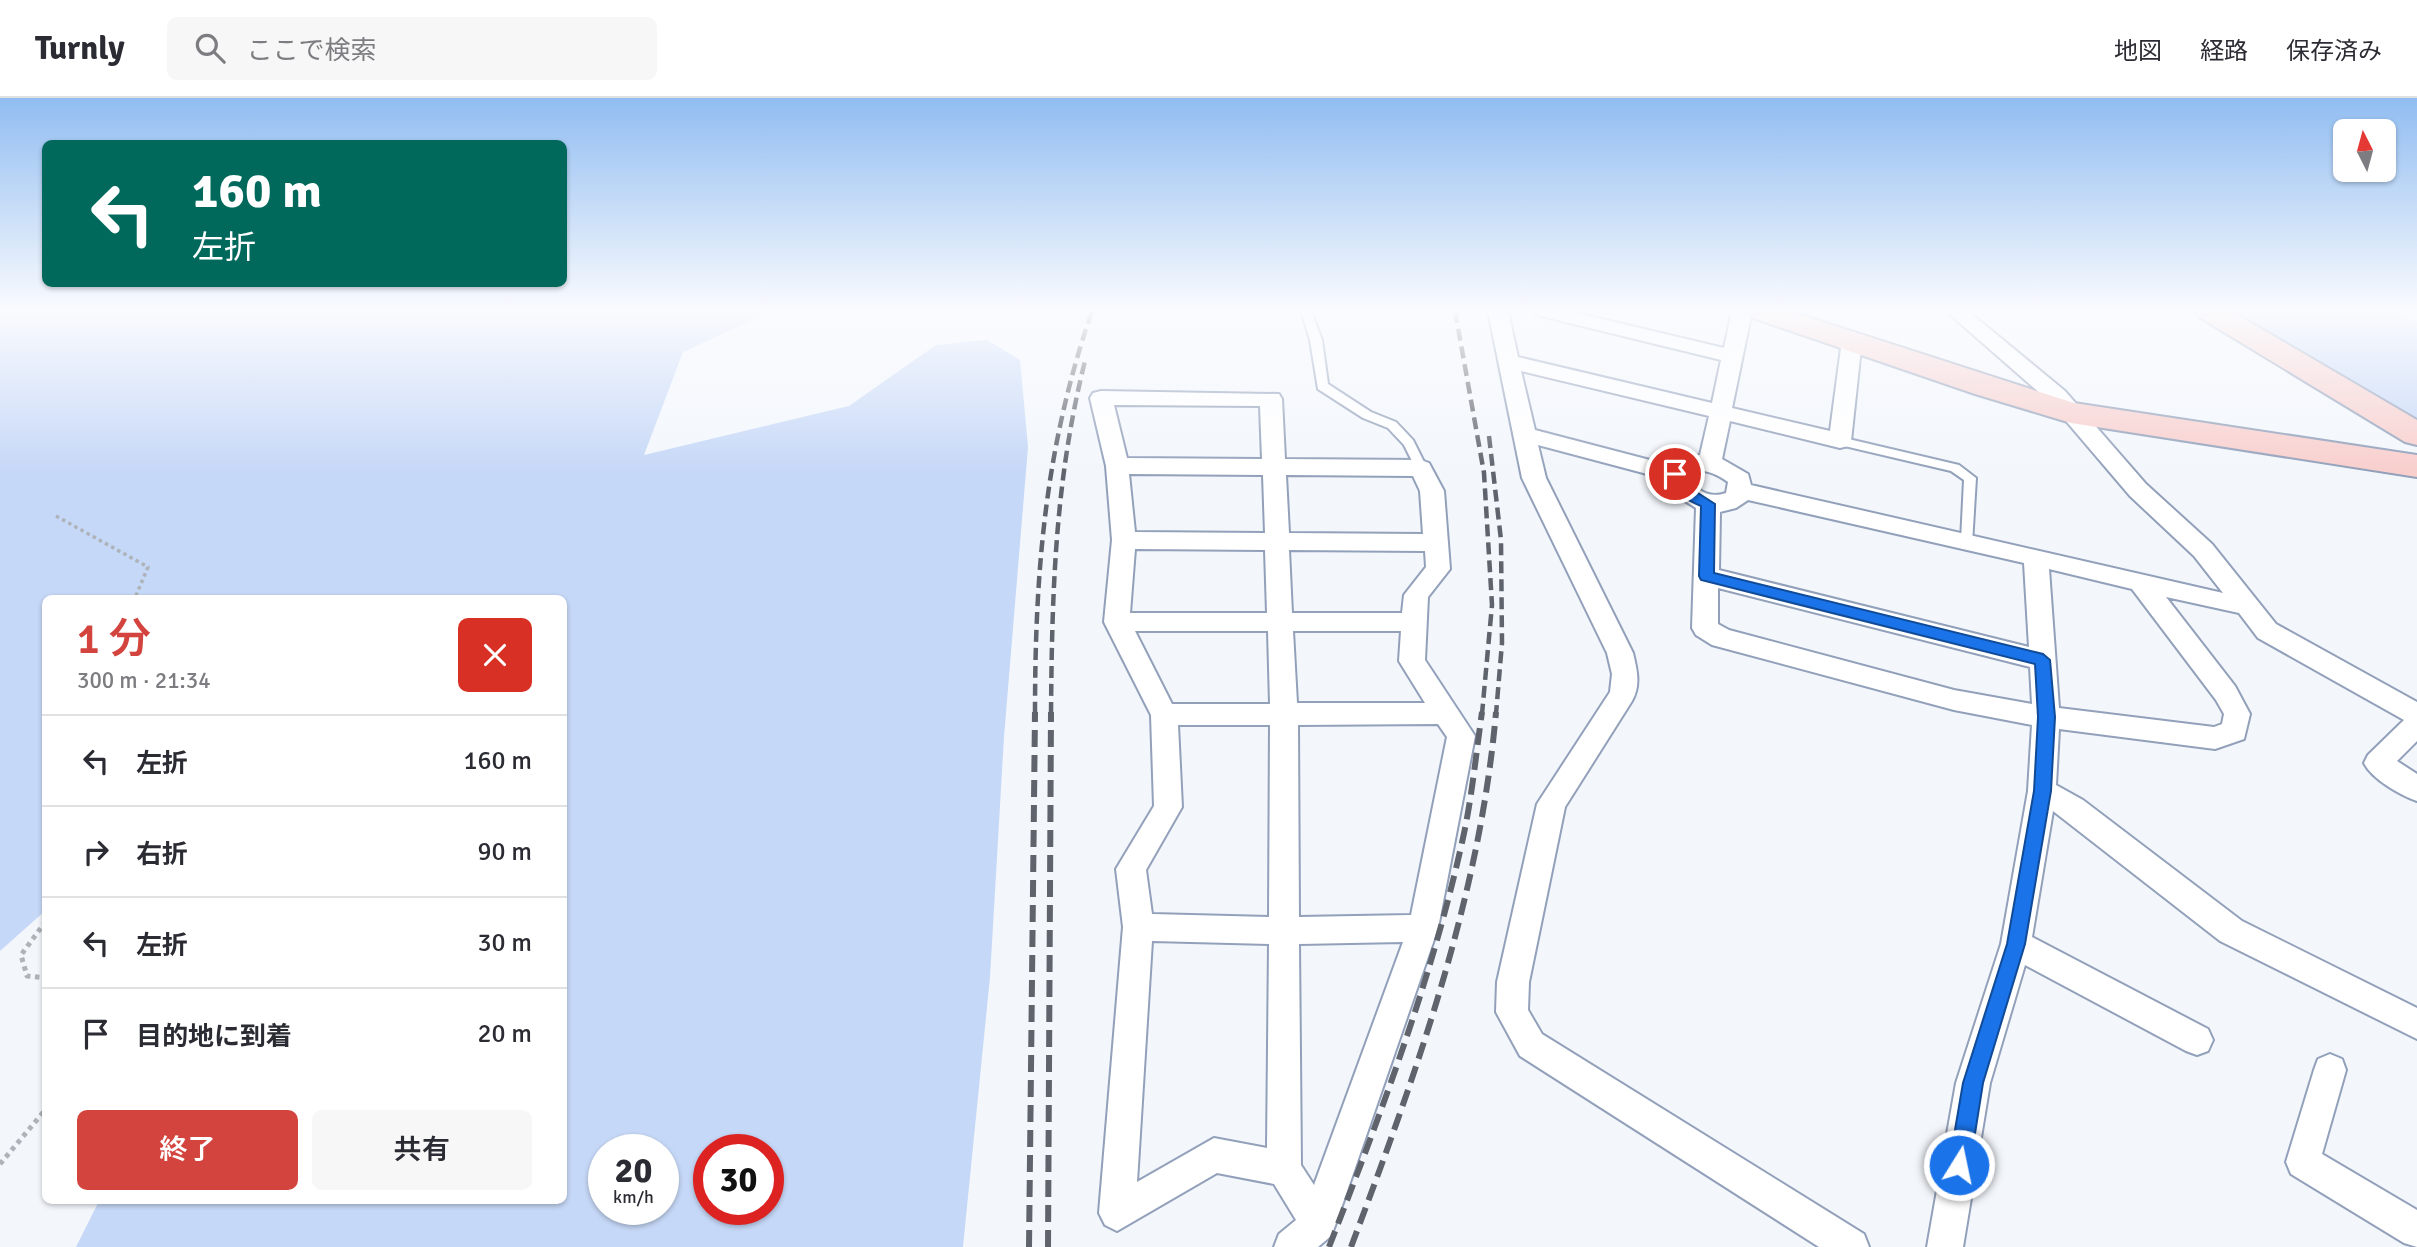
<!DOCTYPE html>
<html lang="ja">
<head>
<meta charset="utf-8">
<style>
	body { margin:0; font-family:Signika,"Noto Sans JP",sans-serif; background:#f7f7f7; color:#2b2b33; height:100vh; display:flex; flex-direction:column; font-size:26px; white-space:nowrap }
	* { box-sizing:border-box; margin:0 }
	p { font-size:23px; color:#7c7c81 }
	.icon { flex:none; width:38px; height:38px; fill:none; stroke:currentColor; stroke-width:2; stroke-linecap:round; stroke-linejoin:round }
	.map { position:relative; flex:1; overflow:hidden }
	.details { position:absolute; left:42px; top:497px; width:525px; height:609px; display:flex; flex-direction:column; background:#fff; border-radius:10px; box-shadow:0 2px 5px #0004 }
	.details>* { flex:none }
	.guide { position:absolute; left:42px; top:42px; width:525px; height:147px; border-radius:10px; box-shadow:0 2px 5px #0004; background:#00695c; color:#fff; overflow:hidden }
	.needle { width:46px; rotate:354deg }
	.controls { position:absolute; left:2333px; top:21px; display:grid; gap:14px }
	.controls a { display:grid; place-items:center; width:63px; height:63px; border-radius:10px; background:#fff; box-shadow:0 2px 5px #0004; font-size:35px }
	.speed { position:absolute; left:588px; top:1036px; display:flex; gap:14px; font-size:35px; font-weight:700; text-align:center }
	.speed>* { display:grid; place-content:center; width:91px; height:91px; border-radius:50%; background:#fff; box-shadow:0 2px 5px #0004; line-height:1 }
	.speed small { font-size:18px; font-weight:400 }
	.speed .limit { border:10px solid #d22; background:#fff; color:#111 }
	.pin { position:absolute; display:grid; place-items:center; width:60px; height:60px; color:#fff; margin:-30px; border:4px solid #fff; border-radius:50%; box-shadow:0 2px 7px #0007 }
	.me { position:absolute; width:77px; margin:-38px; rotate:10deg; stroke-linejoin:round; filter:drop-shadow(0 0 5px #0008) }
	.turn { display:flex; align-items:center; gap:24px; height:147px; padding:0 35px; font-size:32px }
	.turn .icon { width:91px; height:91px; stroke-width:2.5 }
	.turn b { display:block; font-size:49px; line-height:60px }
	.round { display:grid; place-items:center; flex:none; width:74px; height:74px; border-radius:10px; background:#f7f7f7 }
	.summary { display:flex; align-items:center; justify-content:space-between; height:119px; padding:0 35px }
	h1 { font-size:42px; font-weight:600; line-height:52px; color:#d3443f }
	.button { display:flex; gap:14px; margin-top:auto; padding:14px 35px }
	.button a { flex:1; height:80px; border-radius:10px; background:#d3443f; color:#fff; font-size:28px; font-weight:600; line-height:80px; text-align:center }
	.button a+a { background:#f7f7f7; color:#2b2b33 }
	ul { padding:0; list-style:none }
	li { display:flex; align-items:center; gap:21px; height:91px; padding:0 35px; border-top:2px solid #e1e1e2 }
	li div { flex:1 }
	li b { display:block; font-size:26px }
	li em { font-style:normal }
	header { display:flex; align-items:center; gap:42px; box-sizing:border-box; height:98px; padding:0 35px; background:#fff; border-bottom:2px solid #e1e1e2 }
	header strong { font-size:33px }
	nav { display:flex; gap:38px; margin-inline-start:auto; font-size:24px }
	.search { width:490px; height:63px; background:#f7f7f7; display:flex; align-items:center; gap:18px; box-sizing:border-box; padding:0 24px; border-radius:10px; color:#7c7c81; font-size:26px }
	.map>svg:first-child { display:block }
</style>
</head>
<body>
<header>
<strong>Turnly</strong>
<div class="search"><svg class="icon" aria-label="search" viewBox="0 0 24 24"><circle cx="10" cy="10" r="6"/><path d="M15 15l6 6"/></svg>ここで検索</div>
<nav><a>地図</a><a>経路</a><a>保存済み</a></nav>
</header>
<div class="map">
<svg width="2417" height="1149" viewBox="0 0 2417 1149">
	<rect width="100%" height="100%" fill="#f3f7fc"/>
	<path fill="#c6d8f7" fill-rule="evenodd" d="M0 213H773L683 254 644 357 849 308 936 247 987 242 1020 262 1028 349 1004 639 990 879 963 1149H76L99 1103 564 1102V500H46L45 813 0 853ZM604 1052H663V1111H604ZM709 1052H768V1111H709Z
		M2231 213H2396L2417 224V320Z"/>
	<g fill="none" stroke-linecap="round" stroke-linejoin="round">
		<g stroke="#92a0ba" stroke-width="4">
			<path id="lane" d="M1301 213H1311L1322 242 1328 286 1371 314 1396 324 1413 342 1427 370 1425 373H1417L1404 347 1388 330 1363 320 1318 291 1310 242Z
				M1840 339 1959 367 1976 380 1972 446H1962L1961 443 1964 382 1951 373 1836 346 1834 343Z"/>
		</g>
		<g stroke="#92a0ba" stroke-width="4">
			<path id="street" d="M1488 213H1508L1518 259 1712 305 1721 262 1537 217 1534 213H1568L1724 250 1732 213H1752L1732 310 1830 333 1841 250 1848 240H1862L1865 244 1861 250 1851 343 1848 348 1840 350 1730 323 1722 361 1748 376 1751 387 2223 495 2194 458 2130 398 2049 303 1946 213H1968L2065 293 2146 386 2212 446 2276 526 2417 604V643L2397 663 2417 676V703C2400 697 2372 681 2364 665L2368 657 2404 622 2258 540 2239 515 2166 499 2235 588 2250 616 2244 641 2215 651 2059 631 2056 687 2083 702 2242 823 2417 910V941L2220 843 2053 713 2032 839 2208 931 2213 942 2208 953 2197 957 2186 953 2025 867 1990 985 1963 1149H1927L1956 985 2001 846 2028 693 2032 627 1954 612 1712 547 1696 537 1692 530 1696 410 1677 398 1666 381 1538 347 1546 380 1633 555C1637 572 1641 587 1632 603L1565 709 1529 884 1528 912 1542 936 1864 1136 1869 1149H1819L1520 958 1496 914 1497 884 1537 706 1610 594 1612 576 1607 555 1522 380ZM1521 273 1709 318 1700 357 1673 362 1669 367 1535 332ZM1690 373C1705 371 1715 375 1728 384L1726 395C1708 401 1695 392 1687 376ZM1748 402 2024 465 2029 549 1719 472 1720 414 1736 410ZM2049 471 2132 491 2216 602 2224 616 2222 626 2214 629 2059 610ZM1718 490 2030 569 2032 606 1954 592 1729 532 1718 526Z
				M1101 293 1279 296 1282 301 1285 361 1421 362 1429 365 1444 393 1450 471 1428 499 1425 562 1475 638 1438 830 1336 1125 1331 1138 1318 1149H1274L1279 1136 1296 1122 1274 1086 1217 1075 1117 1133 1105 1127 1099 1115 1123 829 1116 771 1154 708 1151 617 1104 524 1112 442 1106 368 1090 300 1093 295ZM1114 307 1260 308 1262 361 1127 360ZM1129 376 1263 377 1265 435 1135 434ZM1286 377 1413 378 1420 393 1423 436 1289 435ZM1135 451 1265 452 1267 515H1130ZM1289 452 1425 453 1426 469 1404 497 1402 515H1292ZM1135 533H1268L1270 606H1172ZM1293 533H1401L1399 563 1425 605H1297ZM1438 626 1447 639 1411 817 1299 819 1298 627ZM1178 627H1270L1269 819 1152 816 1146 772 1182 709ZM1152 843 1269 846 1267 1050 1214 1040 1137 1084ZM1403 844 1314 1087 1301 1067 1299 846Z
				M2330 956 2342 961 2346 972 2322 1056 2417 1112V1149L2404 1145 2291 1076 2286 1064 2314 972 2318 961Z"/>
		</g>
		<g stroke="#92a0ba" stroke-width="4">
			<path id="secondary" d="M1746 213H1789L2074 305 2417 357V379L2071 325 1975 296 1750 219Z
				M2195 213H2231L2417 322V347L2405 344 2199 219Z"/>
		</g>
		<path stroke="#aeb3ba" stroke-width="3.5" stroke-dasharray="3.5 3.5" stroke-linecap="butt" d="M56 418 148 469 135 500"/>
		<path stroke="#aeb3ba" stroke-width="5" stroke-dasharray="4.5 4.5" stroke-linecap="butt" d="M46 823 21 857 27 878 46 880
			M0 1066 46 1011"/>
		<use href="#lane" fill="#fff" fill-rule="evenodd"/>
		<use href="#street" fill="#fff" fill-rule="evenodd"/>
		<use href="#secondary" fill="#f8cfcd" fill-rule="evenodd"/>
		<path stroke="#5e636c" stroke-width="4.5" stroke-dasharray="12 6" stroke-linecap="butt" d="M1455 213 1484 375 1492 507 1482 616
			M1489 338 1501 442 1502 545 1496 616
			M1035 616C1035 473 1045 349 1092 213
			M1051 616C1052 493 1055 382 1085 263"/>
		<path stroke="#5e636c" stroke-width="6" stroke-dasharray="17 8" stroke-linecap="butt" d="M1029 1149 1035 614
			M1048 1149 1051 614
			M1329 1149C1381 1015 1432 881 1463 740 1472 699 1476 656 1482 614
			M1351 1149C1416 976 1480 799 1496 614"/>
	</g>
	<linearGradient id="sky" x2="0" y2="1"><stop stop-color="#90bdf1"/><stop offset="0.57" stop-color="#fafbfe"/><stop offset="1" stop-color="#fafbfe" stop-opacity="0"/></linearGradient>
	<rect width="2417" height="373" fill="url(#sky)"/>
	<path fill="#1a73e8" stroke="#114b97" stroke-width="2" d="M1675 371 1680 373 1687 388 1715 406 1714 475 2043 556 2050 562 2055 619 2051 693 2025 846 1983 985 1970 1067 1967 1074 1959 1077 1952 1074 1949 1067 1963 985 2007 846 2034 693 2038 619 2035 566 1701 482 1699 478 1701 408C1683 401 1676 394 1668 376Z"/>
</svg>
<div class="controls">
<a><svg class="needle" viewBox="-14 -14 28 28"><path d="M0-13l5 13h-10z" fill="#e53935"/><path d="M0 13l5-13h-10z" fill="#7c7c81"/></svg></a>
</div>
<div class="speed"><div>20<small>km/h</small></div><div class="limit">30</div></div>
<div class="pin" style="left:1675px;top:376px;background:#d93025"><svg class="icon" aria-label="arrive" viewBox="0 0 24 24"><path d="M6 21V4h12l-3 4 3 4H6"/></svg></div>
<svg class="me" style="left:1959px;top:1067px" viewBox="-20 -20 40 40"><circle r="17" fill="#1a73e8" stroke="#fff" stroke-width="3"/><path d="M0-11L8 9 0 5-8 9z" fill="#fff"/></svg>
<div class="guide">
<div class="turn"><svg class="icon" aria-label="left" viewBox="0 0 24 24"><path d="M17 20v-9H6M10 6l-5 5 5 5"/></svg><div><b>160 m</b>左折</div></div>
</div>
<section class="details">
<div class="summary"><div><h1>1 分</h1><p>300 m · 21:34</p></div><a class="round" style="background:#d93025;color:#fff"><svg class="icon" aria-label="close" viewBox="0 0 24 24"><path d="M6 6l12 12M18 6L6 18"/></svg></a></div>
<ul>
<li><svg class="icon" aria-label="left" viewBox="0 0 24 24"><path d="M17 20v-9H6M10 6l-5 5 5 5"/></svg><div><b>左折</b></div><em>160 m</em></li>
<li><svg class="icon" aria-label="right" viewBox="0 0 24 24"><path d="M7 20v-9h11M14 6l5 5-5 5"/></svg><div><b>右折</b></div><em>90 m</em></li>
<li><svg class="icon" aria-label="left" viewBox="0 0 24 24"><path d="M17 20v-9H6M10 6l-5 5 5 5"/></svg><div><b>左折</b></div><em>30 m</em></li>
<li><svg class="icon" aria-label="arrive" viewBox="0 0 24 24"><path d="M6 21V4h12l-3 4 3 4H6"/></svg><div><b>目的地に到着</b></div><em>20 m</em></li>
</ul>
<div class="button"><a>終了</a><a>共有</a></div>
</section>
</div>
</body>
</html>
